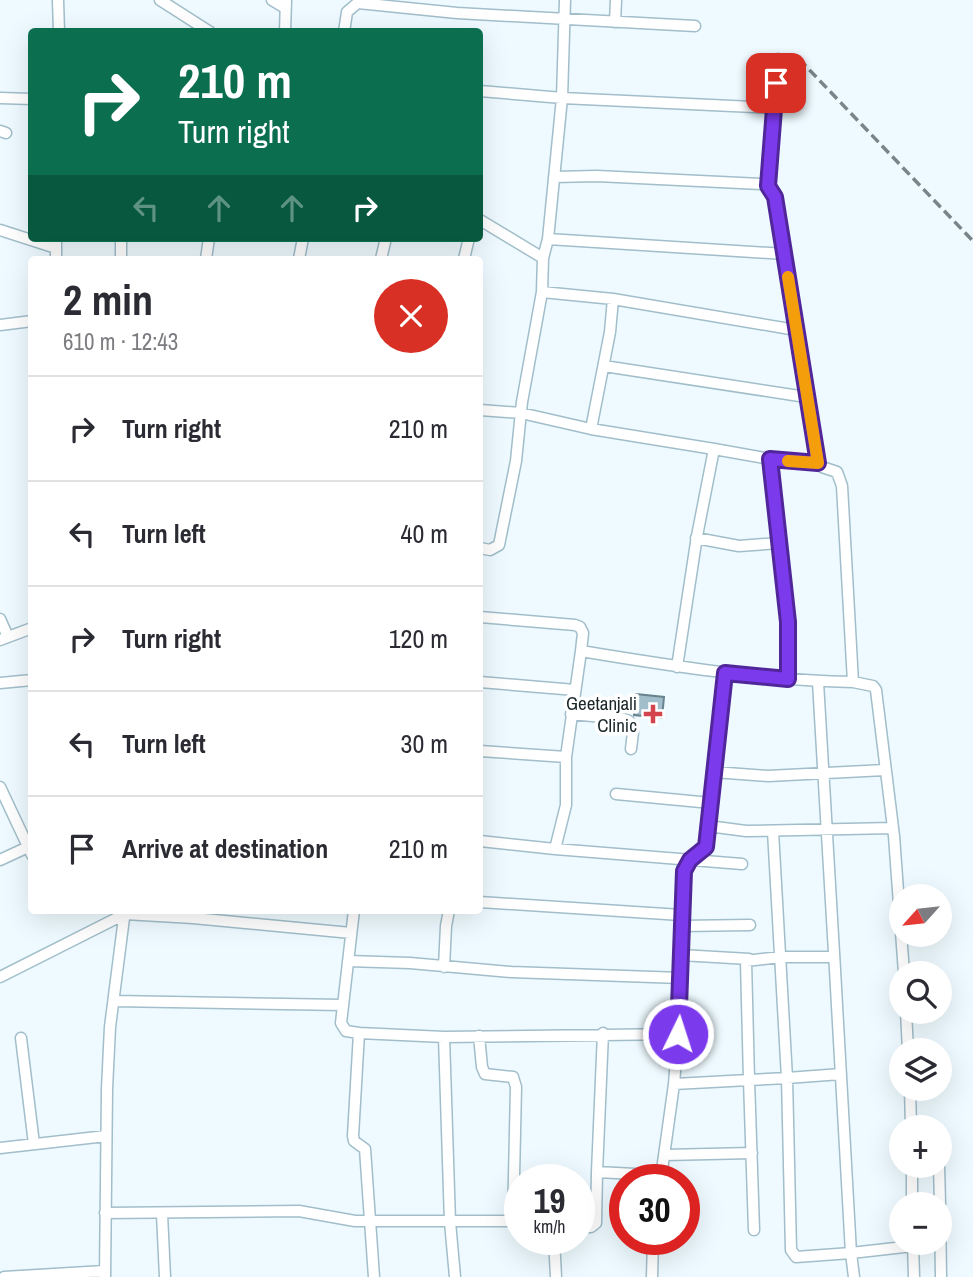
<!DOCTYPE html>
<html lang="en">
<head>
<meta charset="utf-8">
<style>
	body { margin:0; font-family:"Archivo Narrow",sans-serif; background:#f2f2f3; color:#2b2b33; height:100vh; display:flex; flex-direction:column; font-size:26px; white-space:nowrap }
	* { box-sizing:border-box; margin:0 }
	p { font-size:23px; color:#7c7c81 }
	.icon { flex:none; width:38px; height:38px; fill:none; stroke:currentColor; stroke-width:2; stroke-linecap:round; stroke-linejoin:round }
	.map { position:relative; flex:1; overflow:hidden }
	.drawer { position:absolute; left:28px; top:256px; width:455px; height:658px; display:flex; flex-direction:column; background:#fff; border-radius:7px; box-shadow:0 7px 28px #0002 }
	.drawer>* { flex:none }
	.guide { position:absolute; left:28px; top:28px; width:455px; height:214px; border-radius:7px; box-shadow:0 7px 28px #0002; background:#0b6e4f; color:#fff; overflow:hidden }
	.needle { width:46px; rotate:243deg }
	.buttons { position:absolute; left:889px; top:884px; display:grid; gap:14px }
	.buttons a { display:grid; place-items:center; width:63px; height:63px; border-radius:50%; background:#fff; box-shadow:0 7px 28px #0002; font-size:35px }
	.speed { position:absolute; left:504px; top:1164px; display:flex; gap:14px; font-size:35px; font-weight:700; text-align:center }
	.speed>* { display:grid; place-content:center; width:91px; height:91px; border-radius:50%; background:#fff; box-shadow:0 7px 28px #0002; line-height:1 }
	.speed small { font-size:18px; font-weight:400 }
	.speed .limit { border:10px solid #d22; background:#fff; color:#111 }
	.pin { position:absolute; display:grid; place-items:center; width:60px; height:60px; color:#fff; margin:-30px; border-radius:14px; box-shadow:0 4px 10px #0006 }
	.me { position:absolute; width:77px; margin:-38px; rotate:4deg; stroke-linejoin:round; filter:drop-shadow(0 0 5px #0008) }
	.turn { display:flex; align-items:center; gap:24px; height:147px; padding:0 35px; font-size:32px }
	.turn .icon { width:91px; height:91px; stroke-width:2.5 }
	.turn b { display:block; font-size:49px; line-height:60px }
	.lanes { display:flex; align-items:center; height:66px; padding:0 35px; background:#0003; justify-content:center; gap:35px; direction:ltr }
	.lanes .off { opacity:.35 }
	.round { display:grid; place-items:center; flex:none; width:74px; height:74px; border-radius:37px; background:#f2f2f3 }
	.head { display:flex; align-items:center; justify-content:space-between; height:119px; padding:0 35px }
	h1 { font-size:42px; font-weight:700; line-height:52px }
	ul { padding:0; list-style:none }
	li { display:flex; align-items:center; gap:21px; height:105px; padding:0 35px; border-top:2px solid #e1e1e2 }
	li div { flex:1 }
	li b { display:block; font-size:26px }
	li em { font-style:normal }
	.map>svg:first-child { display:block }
</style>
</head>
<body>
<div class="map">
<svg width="973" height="1277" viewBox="0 0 973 1277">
	<rect width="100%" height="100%" fill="#eefaff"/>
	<path fill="#a1beca" stroke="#68838e" stroke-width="2" d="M636 694 664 697 662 718 634 715Z"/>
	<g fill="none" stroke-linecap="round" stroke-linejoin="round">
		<g stroke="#a1beca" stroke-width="13">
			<path id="street" d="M58 0 59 32
				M160 0 210 32
				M272 0 285 8
				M358 3 457 13 695 26
				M615 22 616 0
				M285 32 286 0
				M344 32 347 12 361 0
				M480 91 562 98 773 108
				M0 98 32 99
				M0 131 6 133
				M554 177 597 176 761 184 768 186 775 197 818 463 822 467 837 472 842 486 853 682 873 686 876 690 894 836 904 973
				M768 186 778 59
				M480 220 543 258
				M0 230 56 248
				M56 238V259
				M121 238V259
				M548 239 785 254
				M206 259 209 238
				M299 259 303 238
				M381 259 386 238
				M464 259 469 238
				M542 292 613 299 796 330
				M0 325 32 321
				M604 366 806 397
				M480 410 521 413 591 429 714 449
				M591 429 610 332 613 299
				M770 459 787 622 788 679
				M696 538 739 546 779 543
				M480 548 490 550 499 545 516 461 522 402 542 292 543 258 548 239 562 98 565 0
				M480 617 575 625 580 627 583 633 581 651
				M0 619 8 637
				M0 640 32 628
				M677 667 697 536 714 449 770 459 818 463
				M480 682 575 690
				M818 682C829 872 841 1063 851 1253L796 1257 791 1250 787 1078 841 1074
				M0 683 32 680
				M571 714 624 719 629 721 633 732 631 749
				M480 751 566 757 581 651C671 666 761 680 853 682
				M714 772 768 776 885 770
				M0 787 32 855
				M616 794 711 803
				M708 826 746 831 893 828
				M773 831 787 1078 749 1080 746 961 780 957H834
				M480 841 555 849 566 805V757
				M555 849 742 864
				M0 860 28 847
				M480 902 681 915
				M354 910 341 1023 346 1031 359 1033 353 1136 354 1141 365 1149 374 1277
				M681 926 750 925
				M681 955 749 959
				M348 961 410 963 511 972 681 978
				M444 967 446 926 449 910
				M0 977 125 914 193 918 351 933
				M114 1001 342 1005
				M906 1012 908 1050
				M359 1033 444 1037 678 1034
				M479 1036 482 1067 485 1074 513 1077 516 1087 513 1221
				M444 1037 450 1222 455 1277
				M21 1038 34 1144
				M674 1084 749 1080 754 1230
				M910 1088 911 1127
				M0 1148 106 1136
				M665 1155 752 1153
				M912 1166V1204
				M939 1166 940 1204
				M597 1172 603 1033
				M940 1210 941 1277
				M105 1213 299 1211 355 1221H520
				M162 1214 165 1277
				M579 1227H591L596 1223 597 1172 654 1175 662 1170 674 1084 678 1034 683 871 689 860 706 847 725 673
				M554 1239 556 1277
				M913 1242 914 1277
				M4 1277 104 1271
				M105 1277 107 1089 110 1027 125 910
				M652 1277 653 1239
				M854 1277 851 1253 913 1246"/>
		</g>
		<use href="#street" stroke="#fff" stroke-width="10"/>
		<path stroke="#798589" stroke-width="3.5" stroke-dasharray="10 5" stroke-linecap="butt" d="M799 59 973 241"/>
	</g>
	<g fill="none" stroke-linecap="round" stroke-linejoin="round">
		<g stroke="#51269a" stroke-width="18">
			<path id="route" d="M678 1034 684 871 690 860 706 847 725 673 788 679V622L770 459 818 463 775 197 768 186 776 83"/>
		</g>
		<use href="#route" stroke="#7c3aed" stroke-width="12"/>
		<path stroke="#f59e0b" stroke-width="12" d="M788 461 818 463 788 277"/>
	</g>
	<path fill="#d4444d" stroke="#fff" stroke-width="2.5" d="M649.5 703.5h7v7h7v7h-7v7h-7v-7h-7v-7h7z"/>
	<g text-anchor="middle" stroke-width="7" stroke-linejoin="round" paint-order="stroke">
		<g font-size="19" fill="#1b262a" stroke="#fff" text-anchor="end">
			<text x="637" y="710">Geetanjali<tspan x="637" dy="22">Clinic</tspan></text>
		</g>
	</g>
</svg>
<div class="buttons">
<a><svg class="needle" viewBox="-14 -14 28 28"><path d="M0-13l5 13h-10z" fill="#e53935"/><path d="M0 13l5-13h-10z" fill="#7c7c81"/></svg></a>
<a><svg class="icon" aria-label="search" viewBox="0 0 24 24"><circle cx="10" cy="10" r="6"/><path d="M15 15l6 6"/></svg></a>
<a><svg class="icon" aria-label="layers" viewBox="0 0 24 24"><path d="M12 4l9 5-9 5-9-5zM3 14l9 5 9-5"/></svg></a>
<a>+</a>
<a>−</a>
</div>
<div class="speed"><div>19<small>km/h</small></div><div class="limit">30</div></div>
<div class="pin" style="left:776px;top:83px;background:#d93025"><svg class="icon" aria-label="arrive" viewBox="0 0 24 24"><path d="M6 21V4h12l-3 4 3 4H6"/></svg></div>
<svg class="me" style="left:678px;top:1034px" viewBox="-20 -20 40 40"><circle r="17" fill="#7c3aed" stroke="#fff" stroke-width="3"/><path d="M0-11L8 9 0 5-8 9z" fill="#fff"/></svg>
<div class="guide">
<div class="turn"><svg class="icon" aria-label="right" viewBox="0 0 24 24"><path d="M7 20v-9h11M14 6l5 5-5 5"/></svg><div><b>210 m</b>Turn right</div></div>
<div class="lanes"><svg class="icon off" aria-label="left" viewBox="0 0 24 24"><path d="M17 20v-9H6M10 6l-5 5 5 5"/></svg><svg class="icon off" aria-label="ahead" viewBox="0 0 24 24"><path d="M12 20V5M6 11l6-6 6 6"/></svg><svg class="icon off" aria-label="ahead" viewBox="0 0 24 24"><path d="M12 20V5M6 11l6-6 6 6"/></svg><svg class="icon" aria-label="right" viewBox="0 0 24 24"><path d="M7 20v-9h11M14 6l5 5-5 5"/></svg></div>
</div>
<section class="drawer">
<div class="head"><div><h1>2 min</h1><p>610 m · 12:43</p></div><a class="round" style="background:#d93025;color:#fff"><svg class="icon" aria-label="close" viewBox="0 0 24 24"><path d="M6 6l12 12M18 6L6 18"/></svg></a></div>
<ul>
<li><svg class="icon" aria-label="right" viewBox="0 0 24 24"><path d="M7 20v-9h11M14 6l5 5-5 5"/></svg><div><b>Turn right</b></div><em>210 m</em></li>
<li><svg class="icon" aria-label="left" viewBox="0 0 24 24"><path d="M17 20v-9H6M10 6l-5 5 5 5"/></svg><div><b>Turn left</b></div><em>40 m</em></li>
<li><svg class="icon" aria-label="right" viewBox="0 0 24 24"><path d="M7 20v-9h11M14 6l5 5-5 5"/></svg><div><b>Turn right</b></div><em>120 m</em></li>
<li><svg class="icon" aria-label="left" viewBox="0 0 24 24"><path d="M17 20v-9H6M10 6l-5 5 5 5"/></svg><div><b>Turn left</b></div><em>30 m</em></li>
<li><svg class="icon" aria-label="arrive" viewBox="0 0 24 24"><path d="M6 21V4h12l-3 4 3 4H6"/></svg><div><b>Arrive at destination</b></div><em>210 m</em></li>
</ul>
</section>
</div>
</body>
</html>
